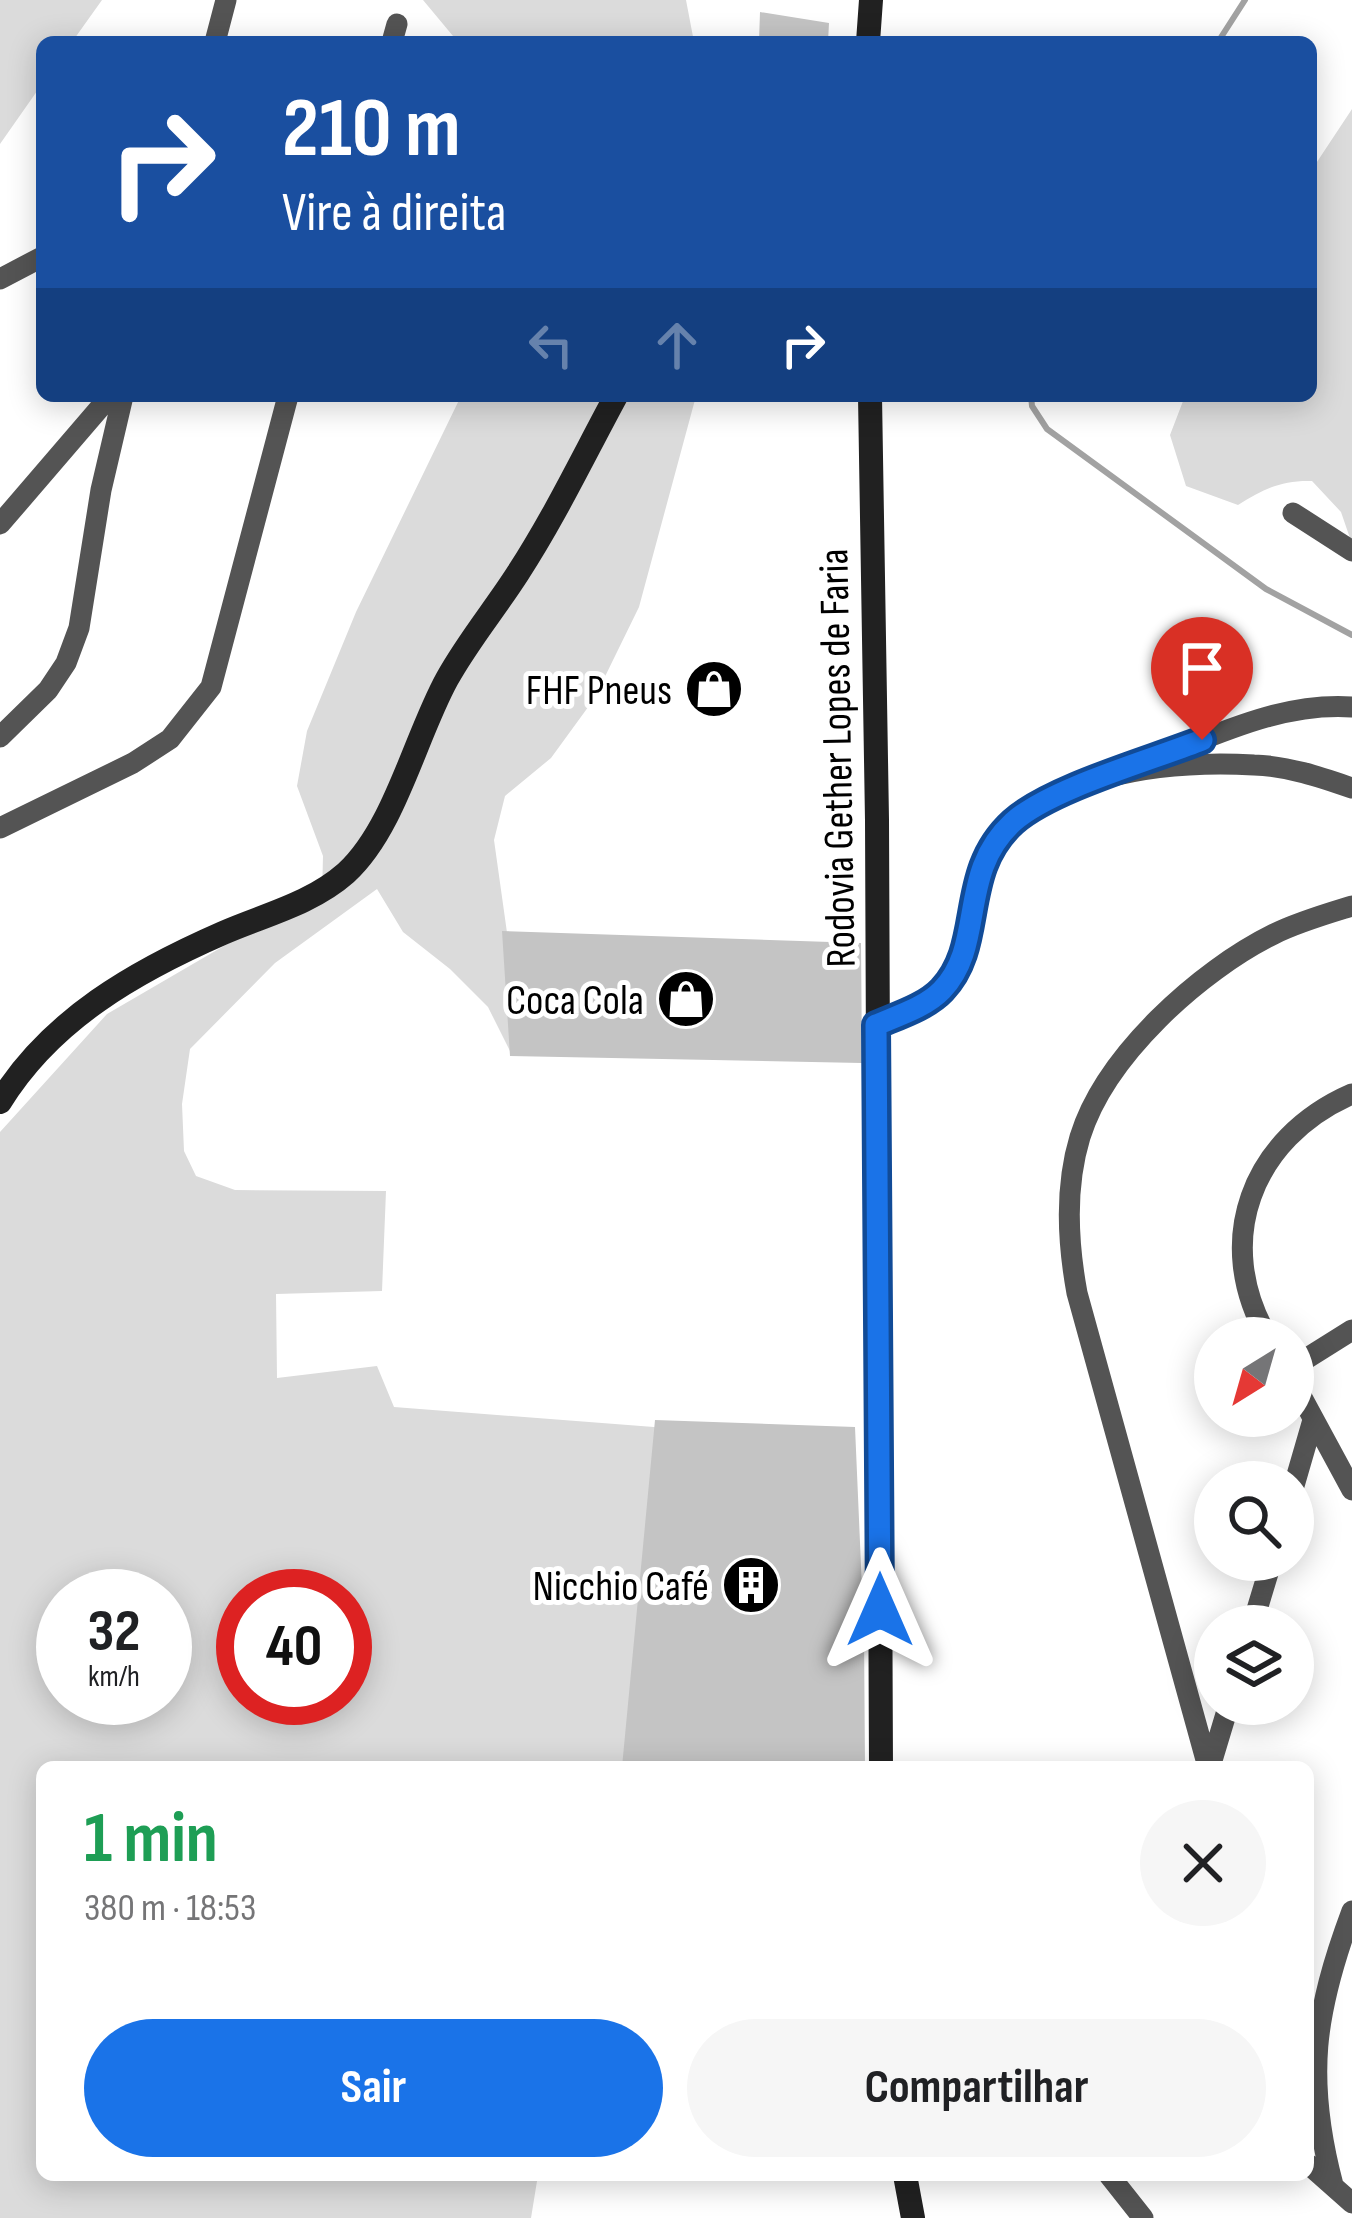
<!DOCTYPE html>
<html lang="pt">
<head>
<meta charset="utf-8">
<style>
	body { margin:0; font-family:"Sofia Sans Condensed",sans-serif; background:#f6f6f6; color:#202124; height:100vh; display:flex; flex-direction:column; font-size:45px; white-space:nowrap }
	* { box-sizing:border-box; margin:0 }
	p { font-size:39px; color:#757577 }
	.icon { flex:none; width:66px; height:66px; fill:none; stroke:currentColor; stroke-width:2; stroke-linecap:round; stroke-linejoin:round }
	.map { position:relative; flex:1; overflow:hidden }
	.details { position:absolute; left:36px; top:1761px; width:1278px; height:420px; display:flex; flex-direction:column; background:#fff; border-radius:18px; box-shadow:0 6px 30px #0003 }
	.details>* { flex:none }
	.top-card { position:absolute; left:36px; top:36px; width:1281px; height:366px; border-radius:18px; box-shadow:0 6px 30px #0003; background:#1a4fa0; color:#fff; overflow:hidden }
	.needle { width:78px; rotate:217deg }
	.controls { position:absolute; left:1194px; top:1317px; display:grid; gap:24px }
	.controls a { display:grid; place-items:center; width:120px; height:120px; border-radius:50%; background:#fff; box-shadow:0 6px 30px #0003; font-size:60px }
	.speed { position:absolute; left:36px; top:1569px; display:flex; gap:24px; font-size:60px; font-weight:700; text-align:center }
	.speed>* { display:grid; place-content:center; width:156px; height:156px; border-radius:50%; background:#fff; box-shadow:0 6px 30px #0003; line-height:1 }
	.speed small { font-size:30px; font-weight:400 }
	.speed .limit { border:18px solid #d22; background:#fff; color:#111 }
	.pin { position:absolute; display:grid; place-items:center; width:102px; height:102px; color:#fff; margin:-123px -51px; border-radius:50% 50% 50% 0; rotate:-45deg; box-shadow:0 0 12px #0007 }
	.pin .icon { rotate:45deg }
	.me { position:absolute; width:132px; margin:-66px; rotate:0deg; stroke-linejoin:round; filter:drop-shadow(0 0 9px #0008) }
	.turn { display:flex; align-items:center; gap:42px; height:252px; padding:0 48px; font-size:54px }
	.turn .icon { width:156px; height:156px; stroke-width:2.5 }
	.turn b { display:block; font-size:84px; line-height:102px }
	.lanes { display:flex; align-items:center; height:114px; padding:0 48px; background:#0003; justify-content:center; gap:60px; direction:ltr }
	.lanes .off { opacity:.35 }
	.round { display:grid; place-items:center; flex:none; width:126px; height:126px; border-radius:63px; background:#f6f6f6 }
	.headline { display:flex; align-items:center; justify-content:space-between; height:204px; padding:0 48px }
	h1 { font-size:72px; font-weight:700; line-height:90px; color:#1e9e55 }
	.primary-button { display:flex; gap:24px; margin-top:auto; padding:24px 48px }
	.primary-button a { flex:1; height:138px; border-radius:72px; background:#1a73e8; color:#fff; font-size:48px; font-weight:700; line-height:138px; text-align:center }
	.primary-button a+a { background:#f6f6f6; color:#202124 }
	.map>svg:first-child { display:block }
</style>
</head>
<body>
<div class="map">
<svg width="1352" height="2218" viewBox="0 0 1352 2218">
	<rect width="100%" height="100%" fill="#fff"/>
	<path fill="#dbdbdb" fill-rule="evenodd" d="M0 0H102L72 42H42V84L0 144Z
		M423 0H686L694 42H458Z
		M1352 109V544L1341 512 1312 481C1282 480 1263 489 1238 505L1186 486 1170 435 1185 396H1311V171Z
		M461 396H696L639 607 594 699 551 758 505 796 494 840 510 954V1051L488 1007 450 969 403 932 377 889 275 963 190 1049 182 1104 184 1151 196 1176 235 1190 386 1191 382 1291 276 1294 277 1378 377 1366 394 1407 850 1442 860 1767H42V2175H538L531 2218H0V1132L107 1014 258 926 322 895 323 856 297 786 307 731 356 612ZM63 1596H165V1698H63ZM243 1596H345V1698H243Z"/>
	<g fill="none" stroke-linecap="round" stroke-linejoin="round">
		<path stroke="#a2a2a2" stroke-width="6" d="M1218 42 1245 0
			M1031 396 1032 406 1047 429 1266 589 1352 635"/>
	</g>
	<path fill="#c4c4c4" d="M760 12 829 23 828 42H759Z
		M502 931 861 943 862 1063 510 1056Z
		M655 1420 855 1427 864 1635 865 1767H622Z"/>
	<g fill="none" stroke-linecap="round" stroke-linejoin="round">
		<path stroke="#545454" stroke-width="21" d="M215 42 226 0
			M392 42 397 24
			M0 279 42 257
			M1293 513 1352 551
			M0 524 110 396
			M0 737 48 690 66 663 79 628 101 490 123 396
			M1148 761C1214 736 1280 702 1352 707
			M0 828 133 763 170 739 211 687 288 396
			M876 1025C930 999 958 989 970 925 974 903 973 882 983 862 1030 774 1165 760 1254 765 1288 766 1320 777 1352 788
			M1268 1338C1212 1242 1251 1138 1352 1094
			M1293 1367 1352 1330
			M1293 1381 1352 1490
			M1293 1489 1313 1420
			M1252 1626 1272 1560
			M1208 1767 1077 1293C1068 1244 1065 1186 1080 1137 1105 1056 1199 971 1274 934 1298 922 1326 914 1352 906
			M1210 1767 1229 1704
			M1308 2164 1352 2203
			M1109 2175 1143 2218
			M1333 2185C1305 2079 1314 2013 1352 1911"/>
		<path stroke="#212121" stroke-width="24" d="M868 42 871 0
			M870 396 877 820 881 1767
			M0 1102C51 1019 136 971 223 933 264 915 311 904 346 873 395 828 415 737 447 679 468 641 495 609 518 573 555 516 584 455 616 396
			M905 2175 913 2218"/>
	</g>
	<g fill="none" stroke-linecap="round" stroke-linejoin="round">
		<g stroke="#114b97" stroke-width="30">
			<path id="route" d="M880 1610 876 1025C897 1016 926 1007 942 990 986 944 957 873 1013 822 1051 788 1152 760 1202 740"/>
		</g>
		<use href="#route" stroke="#1a73e8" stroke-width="21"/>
	</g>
	<defs>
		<g id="shop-disc" transform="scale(3)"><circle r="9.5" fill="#000" stroke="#fff"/><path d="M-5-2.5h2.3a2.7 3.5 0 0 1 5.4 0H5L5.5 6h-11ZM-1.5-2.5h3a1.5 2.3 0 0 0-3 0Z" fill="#fff"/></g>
		<g id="building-disc" transform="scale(3)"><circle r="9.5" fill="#000" stroke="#fff"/><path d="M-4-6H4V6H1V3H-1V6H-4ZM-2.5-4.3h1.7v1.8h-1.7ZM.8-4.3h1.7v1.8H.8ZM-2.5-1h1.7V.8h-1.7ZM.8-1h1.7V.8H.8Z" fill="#fff"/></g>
	</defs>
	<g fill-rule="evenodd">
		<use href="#shop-disc" x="714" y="689"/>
		<use href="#shop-disc" x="686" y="999"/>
		<use href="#building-disc" x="751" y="1585"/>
	</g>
	<g text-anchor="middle" stroke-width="10" stroke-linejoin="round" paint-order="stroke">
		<g font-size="42" fill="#000" stroke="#fff" text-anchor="end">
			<text x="672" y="704">FHF Pneus</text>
			<text x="644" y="1014">Coca Cola</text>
			<text x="709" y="1600">Nicchio Café</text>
		</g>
		<g font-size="42" fill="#000" stroke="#fff">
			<text transform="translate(836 758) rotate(-91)" y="15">Rodovia Gether Lopes de Faria</text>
		</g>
	</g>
</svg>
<div class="controls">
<a><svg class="needle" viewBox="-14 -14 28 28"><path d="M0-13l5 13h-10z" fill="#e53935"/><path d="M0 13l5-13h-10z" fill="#757577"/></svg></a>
<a><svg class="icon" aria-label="search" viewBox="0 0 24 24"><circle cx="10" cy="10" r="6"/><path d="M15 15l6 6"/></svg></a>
<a><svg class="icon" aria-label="layers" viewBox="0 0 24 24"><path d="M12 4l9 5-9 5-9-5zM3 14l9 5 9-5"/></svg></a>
</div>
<div class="speed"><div>32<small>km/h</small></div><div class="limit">40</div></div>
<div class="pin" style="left:1202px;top:740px;background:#d93025"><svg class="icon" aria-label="arrive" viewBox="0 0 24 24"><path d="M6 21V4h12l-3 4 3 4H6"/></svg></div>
<svg class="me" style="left:880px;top:1610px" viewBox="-20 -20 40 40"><path d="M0-17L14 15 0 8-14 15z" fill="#1a73e8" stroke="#fff" stroke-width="4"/></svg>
<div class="top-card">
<div class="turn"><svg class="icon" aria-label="right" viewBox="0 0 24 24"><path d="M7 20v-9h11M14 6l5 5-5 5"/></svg><div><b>210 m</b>Vire à direita</div></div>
<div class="lanes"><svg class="icon off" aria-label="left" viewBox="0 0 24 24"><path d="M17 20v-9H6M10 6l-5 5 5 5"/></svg><svg class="icon off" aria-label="ahead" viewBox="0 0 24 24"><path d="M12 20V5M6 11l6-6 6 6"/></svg><svg class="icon" aria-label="right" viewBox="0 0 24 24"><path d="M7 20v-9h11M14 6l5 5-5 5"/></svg></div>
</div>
<section class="details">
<div class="headline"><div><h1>1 min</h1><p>380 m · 18:53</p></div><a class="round"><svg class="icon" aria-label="close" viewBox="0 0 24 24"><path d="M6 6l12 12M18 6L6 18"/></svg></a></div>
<div class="primary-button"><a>Sair</a><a>Compartilhar</a></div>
</section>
</div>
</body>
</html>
